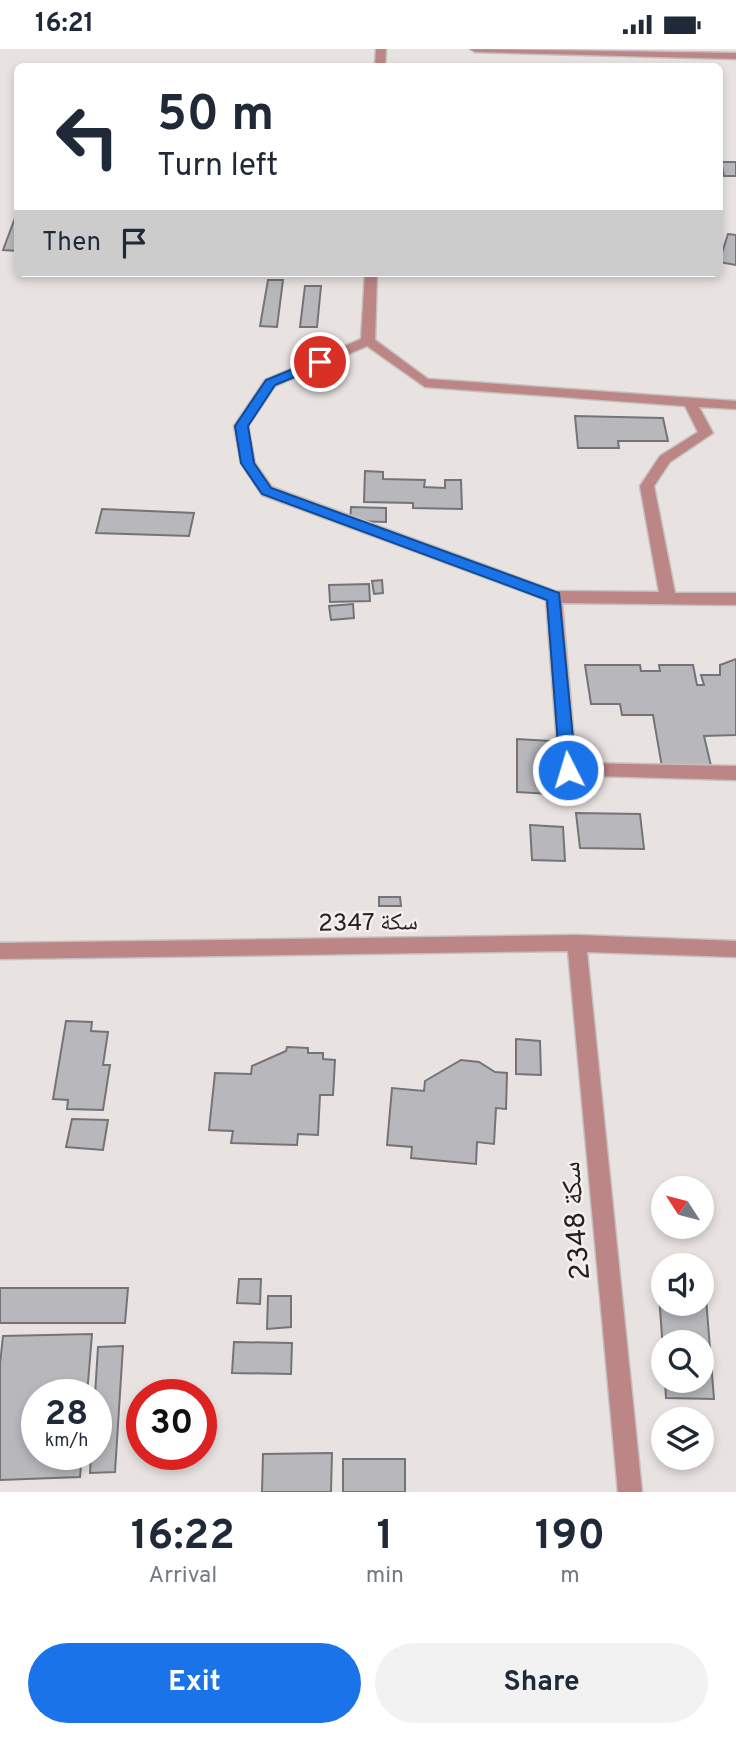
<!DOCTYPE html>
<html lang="en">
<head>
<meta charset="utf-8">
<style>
	body { margin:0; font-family:Overpass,"Noto Naskh Arabic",sans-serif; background:#f2f2f3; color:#1f2937; height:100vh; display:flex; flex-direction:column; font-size:26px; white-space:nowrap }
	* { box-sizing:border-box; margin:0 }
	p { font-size:23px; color:#747a83 }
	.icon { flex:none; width:38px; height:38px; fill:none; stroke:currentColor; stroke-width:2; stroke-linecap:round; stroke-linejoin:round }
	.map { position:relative; height:1443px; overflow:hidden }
	.sheet { display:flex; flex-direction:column; background:#fff; flex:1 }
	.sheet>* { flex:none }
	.top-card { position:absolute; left:14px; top:14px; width:709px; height:214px; border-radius:10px; box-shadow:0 4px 10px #0003; background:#fff; color:#1f2937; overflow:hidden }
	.needle { width:46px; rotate:306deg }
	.buttons { position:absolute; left:651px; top:1127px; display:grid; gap:14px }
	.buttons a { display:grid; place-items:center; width:63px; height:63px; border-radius:50%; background:#fff; box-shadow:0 4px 10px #0003; font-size:35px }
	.speed { position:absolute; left:21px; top:1330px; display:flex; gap:14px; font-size:35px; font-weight:700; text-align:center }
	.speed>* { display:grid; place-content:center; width:91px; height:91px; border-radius:50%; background:#fff; box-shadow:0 4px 10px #0003; line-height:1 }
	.speed small { font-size:18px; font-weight:400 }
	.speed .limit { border:10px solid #d22; background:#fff; color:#111 }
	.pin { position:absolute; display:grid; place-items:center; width:60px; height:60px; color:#fff; margin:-30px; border:4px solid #fff; border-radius:50%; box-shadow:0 2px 7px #0007 }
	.me { position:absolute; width:77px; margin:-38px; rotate:355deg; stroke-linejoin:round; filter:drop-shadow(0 0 5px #0008) }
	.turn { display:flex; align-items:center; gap:24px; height:147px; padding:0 28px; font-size:32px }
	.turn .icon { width:91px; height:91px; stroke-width:2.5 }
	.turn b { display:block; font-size:49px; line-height:60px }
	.then { display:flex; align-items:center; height:66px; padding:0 28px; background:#0003; gap:14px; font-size:26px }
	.eta { display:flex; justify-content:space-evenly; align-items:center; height:119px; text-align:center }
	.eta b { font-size:42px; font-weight:700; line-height:49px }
	.primary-button { display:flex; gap:14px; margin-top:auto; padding:14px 28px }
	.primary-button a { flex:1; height:80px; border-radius:42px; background:#1a73e8; color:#fff; font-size:28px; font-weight:700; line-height:80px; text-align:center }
	.primary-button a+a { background:#f2f2f3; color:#1f2937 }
	.status { display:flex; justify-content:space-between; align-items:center; height:49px; padding:0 35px; background:#fff; direction:ltr }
	.status svg { height:19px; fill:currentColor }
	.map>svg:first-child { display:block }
</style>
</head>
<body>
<div class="status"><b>16:21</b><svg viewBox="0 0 49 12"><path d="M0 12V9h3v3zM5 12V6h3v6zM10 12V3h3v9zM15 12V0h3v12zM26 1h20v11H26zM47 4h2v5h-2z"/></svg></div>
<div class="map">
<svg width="736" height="1443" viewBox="0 0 736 1443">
	<rect width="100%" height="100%" fill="#e8e3e1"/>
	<path fill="#b8b7bc" stroke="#747478" stroke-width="2" d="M721 113H736V127H724Z
		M18 161V202L3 201Z
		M728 185 736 186V216L719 213Z
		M268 231H283L277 278 260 277Z
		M305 237H321L317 278H300Z
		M575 367 663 369 668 392H618L619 399H578Z
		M365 422 383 423V430L425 431 424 438 445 439V431H461L462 460 413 459V454L364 453Z
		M351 458 386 459V473L350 472Z
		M102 460 194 464 189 487 96 484Z
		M382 531 383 544 374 545 372 532Z
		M369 535 370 552 330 553 329 536Z
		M353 555 354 569 331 571 329 557Z
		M736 610V686L704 687 711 717 662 718 653 666H622L620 655H591L585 616H640L641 622H660L659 616H693L697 636H704L701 626H720V616Z
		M517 690 550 692 551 745 517 743Z
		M576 764 640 765 644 800 580 799Z
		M530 776 563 778 565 812 532 811Z
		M379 848H400L401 857H379Z
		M66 972 92 973 91 982 108 983 103 1016H110L103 1061 67 1060 68 1051 53 1050Z
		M516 990 540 992 541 1026 516 1025Z
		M287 998 308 999V1004H323V1010L335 1011 333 1046H320L318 1086 298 1085 297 1096 231 1094 233 1082 209 1081 215 1024 251 1025 252 1017 286 1002Z
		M461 1011 479 1013 495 1023 507 1024 506 1060 496 1059 494 1095 477 1093 476 1115 411 1109 412 1098 387 1096 392 1039 424 1042 425 1032Z
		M72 1070 108 1071 103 1101 66 1098Z
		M239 1230H261L260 1255 237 1254Z
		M0 1239H128L125 1274H0Z
		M659 1245 663 1246V1255H702V1248L706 1249 714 1350 666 1349 665 1332H702V1293H663V1302Z
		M268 1247H291V1278L267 1280Z
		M92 1285 87 1346H37V1405H82L80 1428 0 1431V1315L3 1287Z
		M234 1293 292 1294 291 1325 232 1324Z
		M123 1297 115 1423 90 1424 91 1405H96L95 1346 98 1298Z
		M332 1404 331 1443H262L263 1405Z
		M343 1410H405V1443H343Z"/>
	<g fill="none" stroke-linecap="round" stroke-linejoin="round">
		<g stroke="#c5c0be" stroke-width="3">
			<path id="minor" d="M376 0H386L385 18H375Z
				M365 224H377L375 291 428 330 736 352V360L699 358 713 384 670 413 654 437 675 544H736V556L562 554 576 714 736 717V731L562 726 559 721 546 551 262 446 241 414 234 377 265 331 361 290ZM367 297 425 338 685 357 698 383 660 407 640 437 659 543 555 542 272 438 255 414 248 377 275 337Z
				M577 886 736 892V908L587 903 642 1443H618L568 902 0 910V894Z"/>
		</g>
		<g stroke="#c5c0be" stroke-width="3">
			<path id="tertiary" d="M470 0 736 4V10L475 3Z"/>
		</g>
		<use href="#minor" fill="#bd8686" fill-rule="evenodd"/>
		<use href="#tertiary" fill="#bd8686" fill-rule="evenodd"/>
	</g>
	<path fill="#1a73e8" stroke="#114b97" stroke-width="2" d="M320 309 326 313 324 316 275 336 248 377 254 414 271 439 559 544 576 721 574 726H563L560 721 547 551 262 445 241 414 235 377 266 331Z"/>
	<g text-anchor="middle" stroke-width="5" stroke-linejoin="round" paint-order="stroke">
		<g font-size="24" fill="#242221" stroke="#f5f0ee">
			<text transform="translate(368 873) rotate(-1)" y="8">سكة 2347</text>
		</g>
		<g font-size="28" fill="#242221" stroke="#f5f0ee">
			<text transform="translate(574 1172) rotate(-95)" y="10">سكة 2348</text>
		</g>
	</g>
</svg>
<div class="buttons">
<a><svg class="needle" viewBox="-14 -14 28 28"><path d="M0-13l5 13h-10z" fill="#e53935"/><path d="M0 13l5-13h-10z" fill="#747a83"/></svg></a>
<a><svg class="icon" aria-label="sound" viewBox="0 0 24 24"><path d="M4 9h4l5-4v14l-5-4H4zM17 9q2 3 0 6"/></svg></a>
<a><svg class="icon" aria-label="search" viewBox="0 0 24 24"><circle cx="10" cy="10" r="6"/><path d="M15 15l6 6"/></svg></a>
<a><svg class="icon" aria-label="layers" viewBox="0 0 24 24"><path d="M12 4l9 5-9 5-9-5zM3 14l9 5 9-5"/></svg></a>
</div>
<div class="speed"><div>28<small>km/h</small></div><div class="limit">30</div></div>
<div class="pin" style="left:320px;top:313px;background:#d93025"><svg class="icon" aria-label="arrive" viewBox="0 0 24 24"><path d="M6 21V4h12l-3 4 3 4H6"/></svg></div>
<svg class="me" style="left:568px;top:721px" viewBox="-20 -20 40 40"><circle r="17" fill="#1a73e8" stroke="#fff" stroke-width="3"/><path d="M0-11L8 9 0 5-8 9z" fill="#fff"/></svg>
<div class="top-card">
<div class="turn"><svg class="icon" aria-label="left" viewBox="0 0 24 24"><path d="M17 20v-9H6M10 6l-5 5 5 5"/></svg><div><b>50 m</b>Turn left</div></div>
<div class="then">Then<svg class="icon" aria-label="arrive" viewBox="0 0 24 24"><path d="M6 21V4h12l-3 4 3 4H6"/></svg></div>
</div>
</div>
<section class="sheet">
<div class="eta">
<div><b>16:22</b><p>Arrival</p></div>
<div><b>1</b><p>min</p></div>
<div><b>190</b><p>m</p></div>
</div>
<div class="primary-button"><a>Exit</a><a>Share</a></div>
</section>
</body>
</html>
